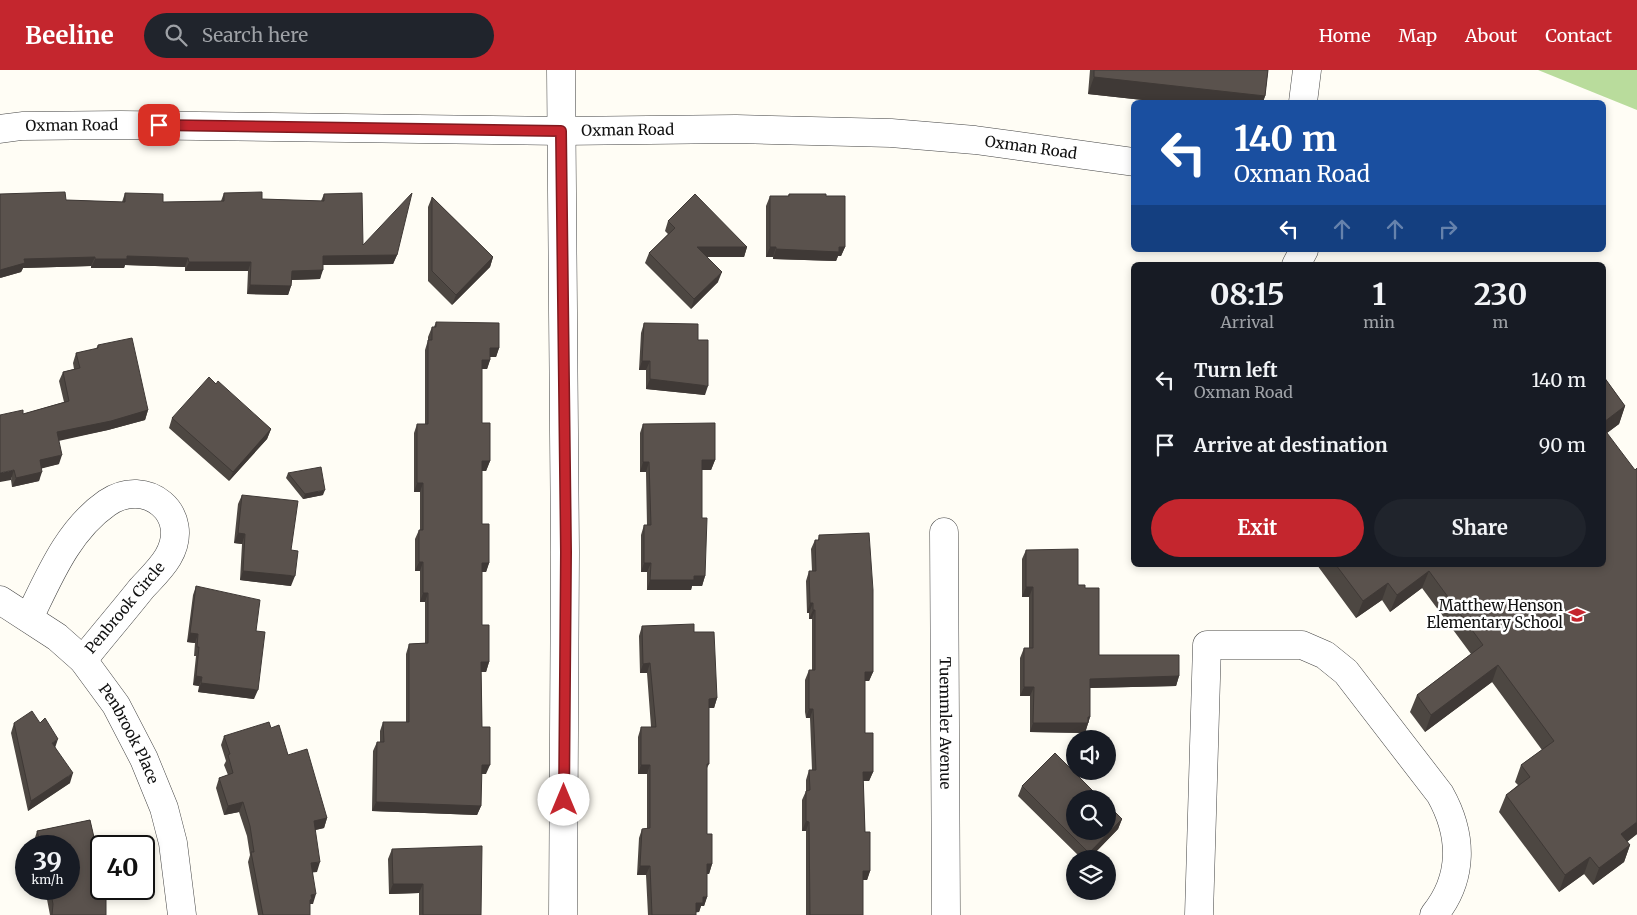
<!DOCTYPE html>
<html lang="en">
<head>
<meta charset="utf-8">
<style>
	body { margin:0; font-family:Merriweather,serif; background:#20242c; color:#f1f3f6; height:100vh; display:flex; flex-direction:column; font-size:19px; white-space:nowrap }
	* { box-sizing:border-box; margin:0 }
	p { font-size:16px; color:#9ea1a6 }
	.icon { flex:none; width:28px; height:28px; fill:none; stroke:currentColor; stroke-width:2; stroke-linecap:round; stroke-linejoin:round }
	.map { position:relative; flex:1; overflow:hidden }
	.drawer { position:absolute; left:1131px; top:192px; width:475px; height:305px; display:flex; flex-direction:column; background:#171b24; border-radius:8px; box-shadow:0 2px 8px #0003 }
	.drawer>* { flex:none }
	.top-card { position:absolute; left:1131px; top:30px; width:475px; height:152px; border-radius:8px; box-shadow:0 2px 8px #0003; background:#1a4fa0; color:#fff; overflow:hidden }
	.buttons { position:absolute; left:1066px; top:660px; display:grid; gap:10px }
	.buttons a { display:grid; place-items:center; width:50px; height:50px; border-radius:50%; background:#171b24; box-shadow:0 2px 8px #0003; font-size:25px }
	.speed { position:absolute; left:15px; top:765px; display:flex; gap:10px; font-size:25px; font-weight:700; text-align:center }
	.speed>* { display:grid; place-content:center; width:65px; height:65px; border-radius:50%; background:#171b24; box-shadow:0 2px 8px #0003; line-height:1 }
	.speed small { font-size:12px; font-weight:400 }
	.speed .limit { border:2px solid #111; border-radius:8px; background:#fff; color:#111 }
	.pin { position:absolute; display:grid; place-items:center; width:42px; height:42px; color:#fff; margin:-21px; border-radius:10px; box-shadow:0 2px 8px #0006 }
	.me { position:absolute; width:55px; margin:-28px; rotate:0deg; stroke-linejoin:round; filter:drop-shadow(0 0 4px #0008) }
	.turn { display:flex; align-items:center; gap:18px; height:105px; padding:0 20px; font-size:22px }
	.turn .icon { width:65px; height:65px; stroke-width:2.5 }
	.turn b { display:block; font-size:35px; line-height:42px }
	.lanes { display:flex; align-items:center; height:48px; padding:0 20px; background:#0003; justify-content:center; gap:25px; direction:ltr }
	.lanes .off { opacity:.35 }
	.eta { display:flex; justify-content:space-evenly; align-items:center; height:85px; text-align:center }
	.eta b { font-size:30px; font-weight:700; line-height:35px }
	.cta { display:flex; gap:10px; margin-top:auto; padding:10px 20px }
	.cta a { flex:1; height:58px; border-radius:30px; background:#c4262e; color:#fff; font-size:20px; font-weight:700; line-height:58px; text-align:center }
	.cta a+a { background:#20242c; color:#f1f3f6 }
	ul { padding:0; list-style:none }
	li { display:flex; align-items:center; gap:15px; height:65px; padding:0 20px }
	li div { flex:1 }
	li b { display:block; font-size:19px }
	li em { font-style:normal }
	header { display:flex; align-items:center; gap:30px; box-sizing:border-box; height:70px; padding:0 25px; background:#c4262e; color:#fff }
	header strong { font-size:24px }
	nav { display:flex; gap:28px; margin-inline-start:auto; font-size:18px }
	.search { width:350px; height:45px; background:#20242c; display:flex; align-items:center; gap:12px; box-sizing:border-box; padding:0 18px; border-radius:28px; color:#9ea1a6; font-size:19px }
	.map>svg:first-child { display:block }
</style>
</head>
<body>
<header>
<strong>Beeline</strong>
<div class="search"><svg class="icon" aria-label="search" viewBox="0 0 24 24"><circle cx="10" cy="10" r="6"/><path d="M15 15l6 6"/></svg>Search here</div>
<nav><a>Home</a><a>Map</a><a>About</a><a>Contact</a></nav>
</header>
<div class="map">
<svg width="1637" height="845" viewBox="0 0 1637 845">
	<rect width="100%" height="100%" fill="#fffdf5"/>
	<path fill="#b9dc9c" d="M1538 0H1637V40Z"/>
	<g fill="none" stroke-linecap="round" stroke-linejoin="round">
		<g stroke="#444" stroke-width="29">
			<g id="minor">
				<path d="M561 0 565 482 563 845"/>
				<path d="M1303 32 1307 0"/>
				<path id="s1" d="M0 59 22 56 121 55 561 61 736 59 891 63 975 70 1134 92"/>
				<path d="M1296 195 1304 180"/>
				<path id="s2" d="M944 462 946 845"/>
				<path id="s3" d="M0 530 57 567 83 590 116 635 144 689 164 738 173 773 182 845"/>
				<path d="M29 548C49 507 68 460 107 433 146 406 193 444 168 487 161 499 150 509 141 519 122 543 102 566 83 590"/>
				<path d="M1199 845 1207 575H1302L1325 585 1346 602 1440 724C1463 765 1464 808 1434 845"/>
			</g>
		</g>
		<use href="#minor" stroke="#fff" stroke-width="28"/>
	</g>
	<path fill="#4d4742" d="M1090 0H1268L1265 26 1263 32H1161L1088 24Z
		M125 123 163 132 221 131 224 123 262 129 321 131 324 124 363 175 397 185 393 194 323 195 320 209 292 210 291 216 288 225 247 224 248 201H185V197L125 195 124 198H91V196L23 198 21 202 0 208 66 130 122 132Z
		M789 124 826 126 845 177 841 186H838L836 191 773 189V187H766V136L770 126H788Z
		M432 127 493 187 490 197 452 235 428 211V137Z
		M668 151 747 177 744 187H706L718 212 691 239 645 193 649 183 668 164 665 161Z
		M436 252 499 278 496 287H490V290L487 299H482V353L490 391 486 401H482V454L489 493 486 502H482V555L489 592 486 602H481L482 657 486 704H481V736L477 745 372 741 373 681 377 672H380V661L383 652H406V584L409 574 425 573V532H420V501H415V469L419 460H420V422H414V363L417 354H425V280L428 270V267L432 257H434Z
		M644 253 698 270 705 325 646 319V300H639L641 263Z
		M98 275 148 340 145 350 108 360 59 370V394L41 398 39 411 12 417 11 410 23 344 64 332 59 311 63 302 74 299 73 293 76 283 96 279Z
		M1604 307 1625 336 1619 354 1607 363 1637 764 1627 772 1630 775 1624 792 1593 815 1584 804 1559 822 1499 742 1506 725 1518 715 1515 712 1521 695 1542 680 1492 612 1425 662 1410 642 1417 625 1471 584 1422 518 1390 542 1382 530 1356 548 1317 495H1604Z
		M216 314 271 359 267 369 229 411 169 358 172 348Z
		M643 354 715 390 711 400H702V448L705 506 702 516H692L691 520H647V502H641V465L644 455H647L646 402H640V363Z
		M288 403 323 425 303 429 286 408Z
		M242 425 291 480V516L240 510 242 474 234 473 238 434Z
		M819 465 873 602 869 611H865V663L873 702 869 711H863L865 762 870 801 867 810H863V845H806V761H802V730L806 721V710L809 700H812L810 648H806L805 642V610L809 600H812V549H809V543H807L806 511 809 501H812L811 479 815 470H818Z
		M1026 480 1078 515 1099 585 1179 606 1176 616 1090 618V647L1085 663 1030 662V626H1020V588L1024 578H1029V527H1022V489Z
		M196 516 256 561 254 629 198 622 199 616 193 615 196 586H194L195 573 187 572 193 525Z
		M642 556 694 562 717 628 714 638H709V694L707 698V764L712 794 709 804H707V827L704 836H701L699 842H696V845H648L646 805H637L639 768 642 759 647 758V704H638V667L641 657H651L647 603H640L639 566Z
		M14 653 55 677 70 713 28 741 11 663Z
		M271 658 327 748 324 758 315 760 317 802H313V834H310V845H258L248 792 250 785 247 766 239 742 224 745 216 718 219 708 228 705 224 695 226 691 221 675 224 666Z
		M1022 716 1122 749 1118 759 1089 789H1082L1018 726Z
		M90 750 101 798V819H106V845H50L45 819H69V776H35L34 771 37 761Z
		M392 779 481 845H419V823L389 824 388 789Z"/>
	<path fill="#3f3936" d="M1094 7 1265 26 1263 32H1161L1088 24Z
		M697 177H747L744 187H694Z
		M770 177H776L773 187H766Z
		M845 177 841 186H838L836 191 773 189 776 179Z
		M397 185 393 194 320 195 323 186Z
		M127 186 188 188 185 197 125 195 124 198H91L95 189Z
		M95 187 91 196 23 198 21 202 0 208V200L24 189Z
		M493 187 490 197 452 235 456 225Z
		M189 192H251L248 201H185Z
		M323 200 320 209 289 210 292 201Z
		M722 202 718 212 691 239 694 229Z
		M250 215 291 216 288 225 247 224Z
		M490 278H499L496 287H487Z
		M482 290H490L487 299H479Z
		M642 291H650L646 300H639Z
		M650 309 708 316 705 325 646 319Z
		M1625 336 1619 354 1604 365V352Z
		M148 340 145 350 108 360 54 372 57 362Z
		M271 359 267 369 229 411 233 402Z
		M62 385 59 394 36 400 40 390Z
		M702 390H715L711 400H699Z
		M482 391H490L486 401H478Z
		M643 392H649L646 402H640Z
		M14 400 11 410 0 412V403Z
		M42 402 39 411 12 417 16 408Z
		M417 413H423L420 422H414Z
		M325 420 323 425 303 429 305 424Z
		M238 463 245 464 242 474 234 473Z
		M419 492H423L420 501H415Z
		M482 493H489L486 502H478Z
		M644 493H651L647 502H641Z
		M243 501 295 506 291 516 240 510Z
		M1429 501 1422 518 1390 542 1397 525Z
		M694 506H705L702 516H692L691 520H647L650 510Z
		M1388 513 1382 530 1356 548 1363 531Z
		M1026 517H1033L1029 527H1022Z
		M423 523H428L425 532H420Z
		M810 533H813L809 543H807Z
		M813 540H815L812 549H809Z
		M190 563 198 564 195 573 187 572Z
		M481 592H489L486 602H478Z
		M650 593 647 603H640L643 594Z
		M1498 595 1492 612 1425 662 1431 645Z
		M865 602H873L869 611H861Z
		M196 606 202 607 199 616 193 615Z
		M1179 606 1176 616 1087 618 1090 609Z
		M201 613 258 620 254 629 198 622Z
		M1024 617H1034L1030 626H1020Z
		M717 628 714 638H706L709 629Z
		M809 639H813L810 648H806Z
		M1090 647 1085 663 1030 662 1033 653Z
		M58 669 55 678 52 673Z
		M482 695H490L486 704H478Z
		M641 695H650L647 704H638Z
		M863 702H873L869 711H860Z
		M73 703 70 713 28 741 31 731Z
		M243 732 239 742 224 745 228 736Z
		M376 732 481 736 477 745 372 741Z
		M327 748 324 758 311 761 314 751Z
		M1122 749 1118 759 1089 789H1086L1089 783Z
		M806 751 809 752 806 761H802Z
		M1637 752V764L1615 781 1621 764Z
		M1630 775 1624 792 1593 815 1599 798Z
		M1590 787 1584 804 1559 822 1565 805Z
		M320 792 317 802 308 803 311 793Z
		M707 794H712L709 804H704Z
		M640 796H650L646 805H637Z
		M863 801H870L867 810H859Z
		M393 814H423L419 823 389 824Z
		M316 824 313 834H310L311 825Z
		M703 827H707L704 836H701L699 842 692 843 696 833Z"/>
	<path fill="#5a524d" stroke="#3f3936" d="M1094 0H1268L1265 26 1094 7Z
		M65 122 66 130 125 132V123L163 124V132L224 131V123L262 122V129L324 131V124L362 123 363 175 412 123 397 185 323 186V200L292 201 291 216 250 215 251 192H189L188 188 127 186V189H95V187L24 189 25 193 0 200V124Z
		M695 124 747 177H697L722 202 694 229 649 183 675 158 668 151Z
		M789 124H826V126H845V177H839V182L776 179V177H770V126H789Z
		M432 127 493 187 456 225 432 201Z
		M436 252 499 253V278H490V290H482V353H490V391H482V454H489V493H482V555H489V592H481L482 657H490V695H482L481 736 376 732 377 672H384L383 652H409V574L428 573V523H423V492H419V460H423V413H417V354H428V270H432V257H436Z
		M644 253 698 254V270H708V316L650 309V291H642Z
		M132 268 148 340 111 351 57 362 62 385 40 390 42 402 16 408 14 400 0 403V345L23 340V344L69 331 63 302 80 298 76 283 98 278V275Z
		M209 307 216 314 218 311 271 359 233 402 172 348Z
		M1604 307 1625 336 1604 352Z
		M715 353V390H702V448H707L705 506H694V510H650L651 493H644V455H651L649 392H643V354Z
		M1604 359 1635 400 1637 398V752L1621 764 1630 775 1599 798 1590 787 1565 805 1506 725 1530 707 1521 695 1554 671 1498 595 1431 645 1417 625 1483 575 1429 501 1397 525 1388 513 1363 531 1336 495H1604Z
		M321 397 325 420 305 424 288 403Z
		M242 425 298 431 291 480 298 481 295 506 243 501 245 464 238 463Z
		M869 463 873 520V602H865V663H873V702H863L865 762H870V801H863V845H810L809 752 806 751V721L810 720 809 700H816L813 639H809V600H815V540H813V533H810L809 501H816L815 470H819V465Z
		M1078 479V515H1085V518H1099V585H1179V606L1090 609V647H1088V653H1033L1034 617H1024V578H1033V517H1026V480Z
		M196 516 260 530 256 561 265 562 258 620 201 613 202 607 196 606 199 577H197L198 564 190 563Z
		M694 554V562H714L717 628 709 629V694H707V764H712V794H707V827H703V833H696V845H652L650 796H640L642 759 650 758V695H641V657H656L650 593 643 594 642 556Z
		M32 641 40 653 45 648 58 669 52 673 73 703 31 731 14 653Z
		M269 652 271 658 279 655 288 685 307 679 327 748 314 751 320 792 311 793 316 824 311 825 312 829 310 830V845H263L251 782H254L250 756 243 732 228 736 219 708 233 703 228 685 230 684 224 666Z
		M1055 683 1101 729H1075V761H1108V735L1122 749 1089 783 1022 716Z
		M90 750 101 798V819H106V845H52L53 834 50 819H69V776H41L37 761Z
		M482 776 481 845H423V814H393L392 779Z"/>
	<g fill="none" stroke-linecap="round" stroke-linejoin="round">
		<g stroke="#7f191e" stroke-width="12">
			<path id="route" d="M159 55 561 61 566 482 564 730"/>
		</g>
		<use href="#route" stroke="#c4262e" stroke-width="9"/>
	</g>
	<defs>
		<g id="school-bare" transform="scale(1.35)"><path d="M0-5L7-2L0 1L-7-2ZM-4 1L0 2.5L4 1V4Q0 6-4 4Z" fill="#c4262e" stroke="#fff" stroke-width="2.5" paint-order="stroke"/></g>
	</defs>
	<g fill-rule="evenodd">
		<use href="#school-bare" x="1577" y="545"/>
	</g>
	<g text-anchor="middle" stroke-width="5" stroke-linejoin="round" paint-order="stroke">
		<g font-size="15" fill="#111" stroke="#fff">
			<text dy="5" stroke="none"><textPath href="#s1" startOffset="72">Oxman Road</textPath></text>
			<text dy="5" stroke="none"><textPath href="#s1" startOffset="628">Oxman Road</textPath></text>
			<text dy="5" stroke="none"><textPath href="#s1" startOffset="1032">Oxman Road</textPath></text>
			<text transform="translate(125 538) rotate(-50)" y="5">Penbrook Circle</text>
			<text dy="5" stroke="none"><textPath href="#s2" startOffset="191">Tuemmler Avenue</textPath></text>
			<text dy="5" stroke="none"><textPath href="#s3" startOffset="190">Penbrook Place</textPath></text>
		</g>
		<g font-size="15" fill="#111" stroke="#fff" text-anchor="end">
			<text x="1563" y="541">Matthew Henson<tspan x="1563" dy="17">Elementary School</tspan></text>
		</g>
	</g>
</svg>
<div class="buttons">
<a><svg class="icon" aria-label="sound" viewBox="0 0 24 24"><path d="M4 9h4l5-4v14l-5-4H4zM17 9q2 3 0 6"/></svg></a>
<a><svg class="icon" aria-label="search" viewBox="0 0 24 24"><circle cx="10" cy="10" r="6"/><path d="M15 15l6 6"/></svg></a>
<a><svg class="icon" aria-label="layers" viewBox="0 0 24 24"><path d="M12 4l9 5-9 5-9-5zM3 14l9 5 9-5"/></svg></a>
</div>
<div class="speed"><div>39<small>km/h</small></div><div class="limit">40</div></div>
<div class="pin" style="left:159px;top:55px;background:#d93025"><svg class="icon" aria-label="arrive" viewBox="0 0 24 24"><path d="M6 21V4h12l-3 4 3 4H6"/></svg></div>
<svg class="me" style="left:564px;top:730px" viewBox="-20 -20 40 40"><circle r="19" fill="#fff"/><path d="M0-13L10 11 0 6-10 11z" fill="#c4262e"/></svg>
<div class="top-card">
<div class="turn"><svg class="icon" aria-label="left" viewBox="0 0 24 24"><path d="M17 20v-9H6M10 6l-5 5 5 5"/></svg><div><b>140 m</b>Oxman Road</div></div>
<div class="lanes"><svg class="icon" aria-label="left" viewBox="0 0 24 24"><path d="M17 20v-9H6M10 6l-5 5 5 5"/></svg><svg class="icon off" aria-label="ahead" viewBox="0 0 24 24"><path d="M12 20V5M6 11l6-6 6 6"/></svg><svg class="icon off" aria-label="ahead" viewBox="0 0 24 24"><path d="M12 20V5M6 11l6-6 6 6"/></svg><svg class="icon off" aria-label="right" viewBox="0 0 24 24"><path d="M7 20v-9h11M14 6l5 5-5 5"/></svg></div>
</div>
<section class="drawer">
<div class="eta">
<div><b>08:15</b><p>Arrival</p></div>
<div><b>1</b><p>min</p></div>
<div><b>230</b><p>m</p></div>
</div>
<ul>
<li><svg class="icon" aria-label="left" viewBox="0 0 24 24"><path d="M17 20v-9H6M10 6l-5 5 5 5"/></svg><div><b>Turn left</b><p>Oxman Road</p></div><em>140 m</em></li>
<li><svg class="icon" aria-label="arrive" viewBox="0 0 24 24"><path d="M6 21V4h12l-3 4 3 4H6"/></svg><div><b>Arrive at destination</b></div><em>90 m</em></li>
</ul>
<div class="cta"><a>Exit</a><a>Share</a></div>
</section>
</div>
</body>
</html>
